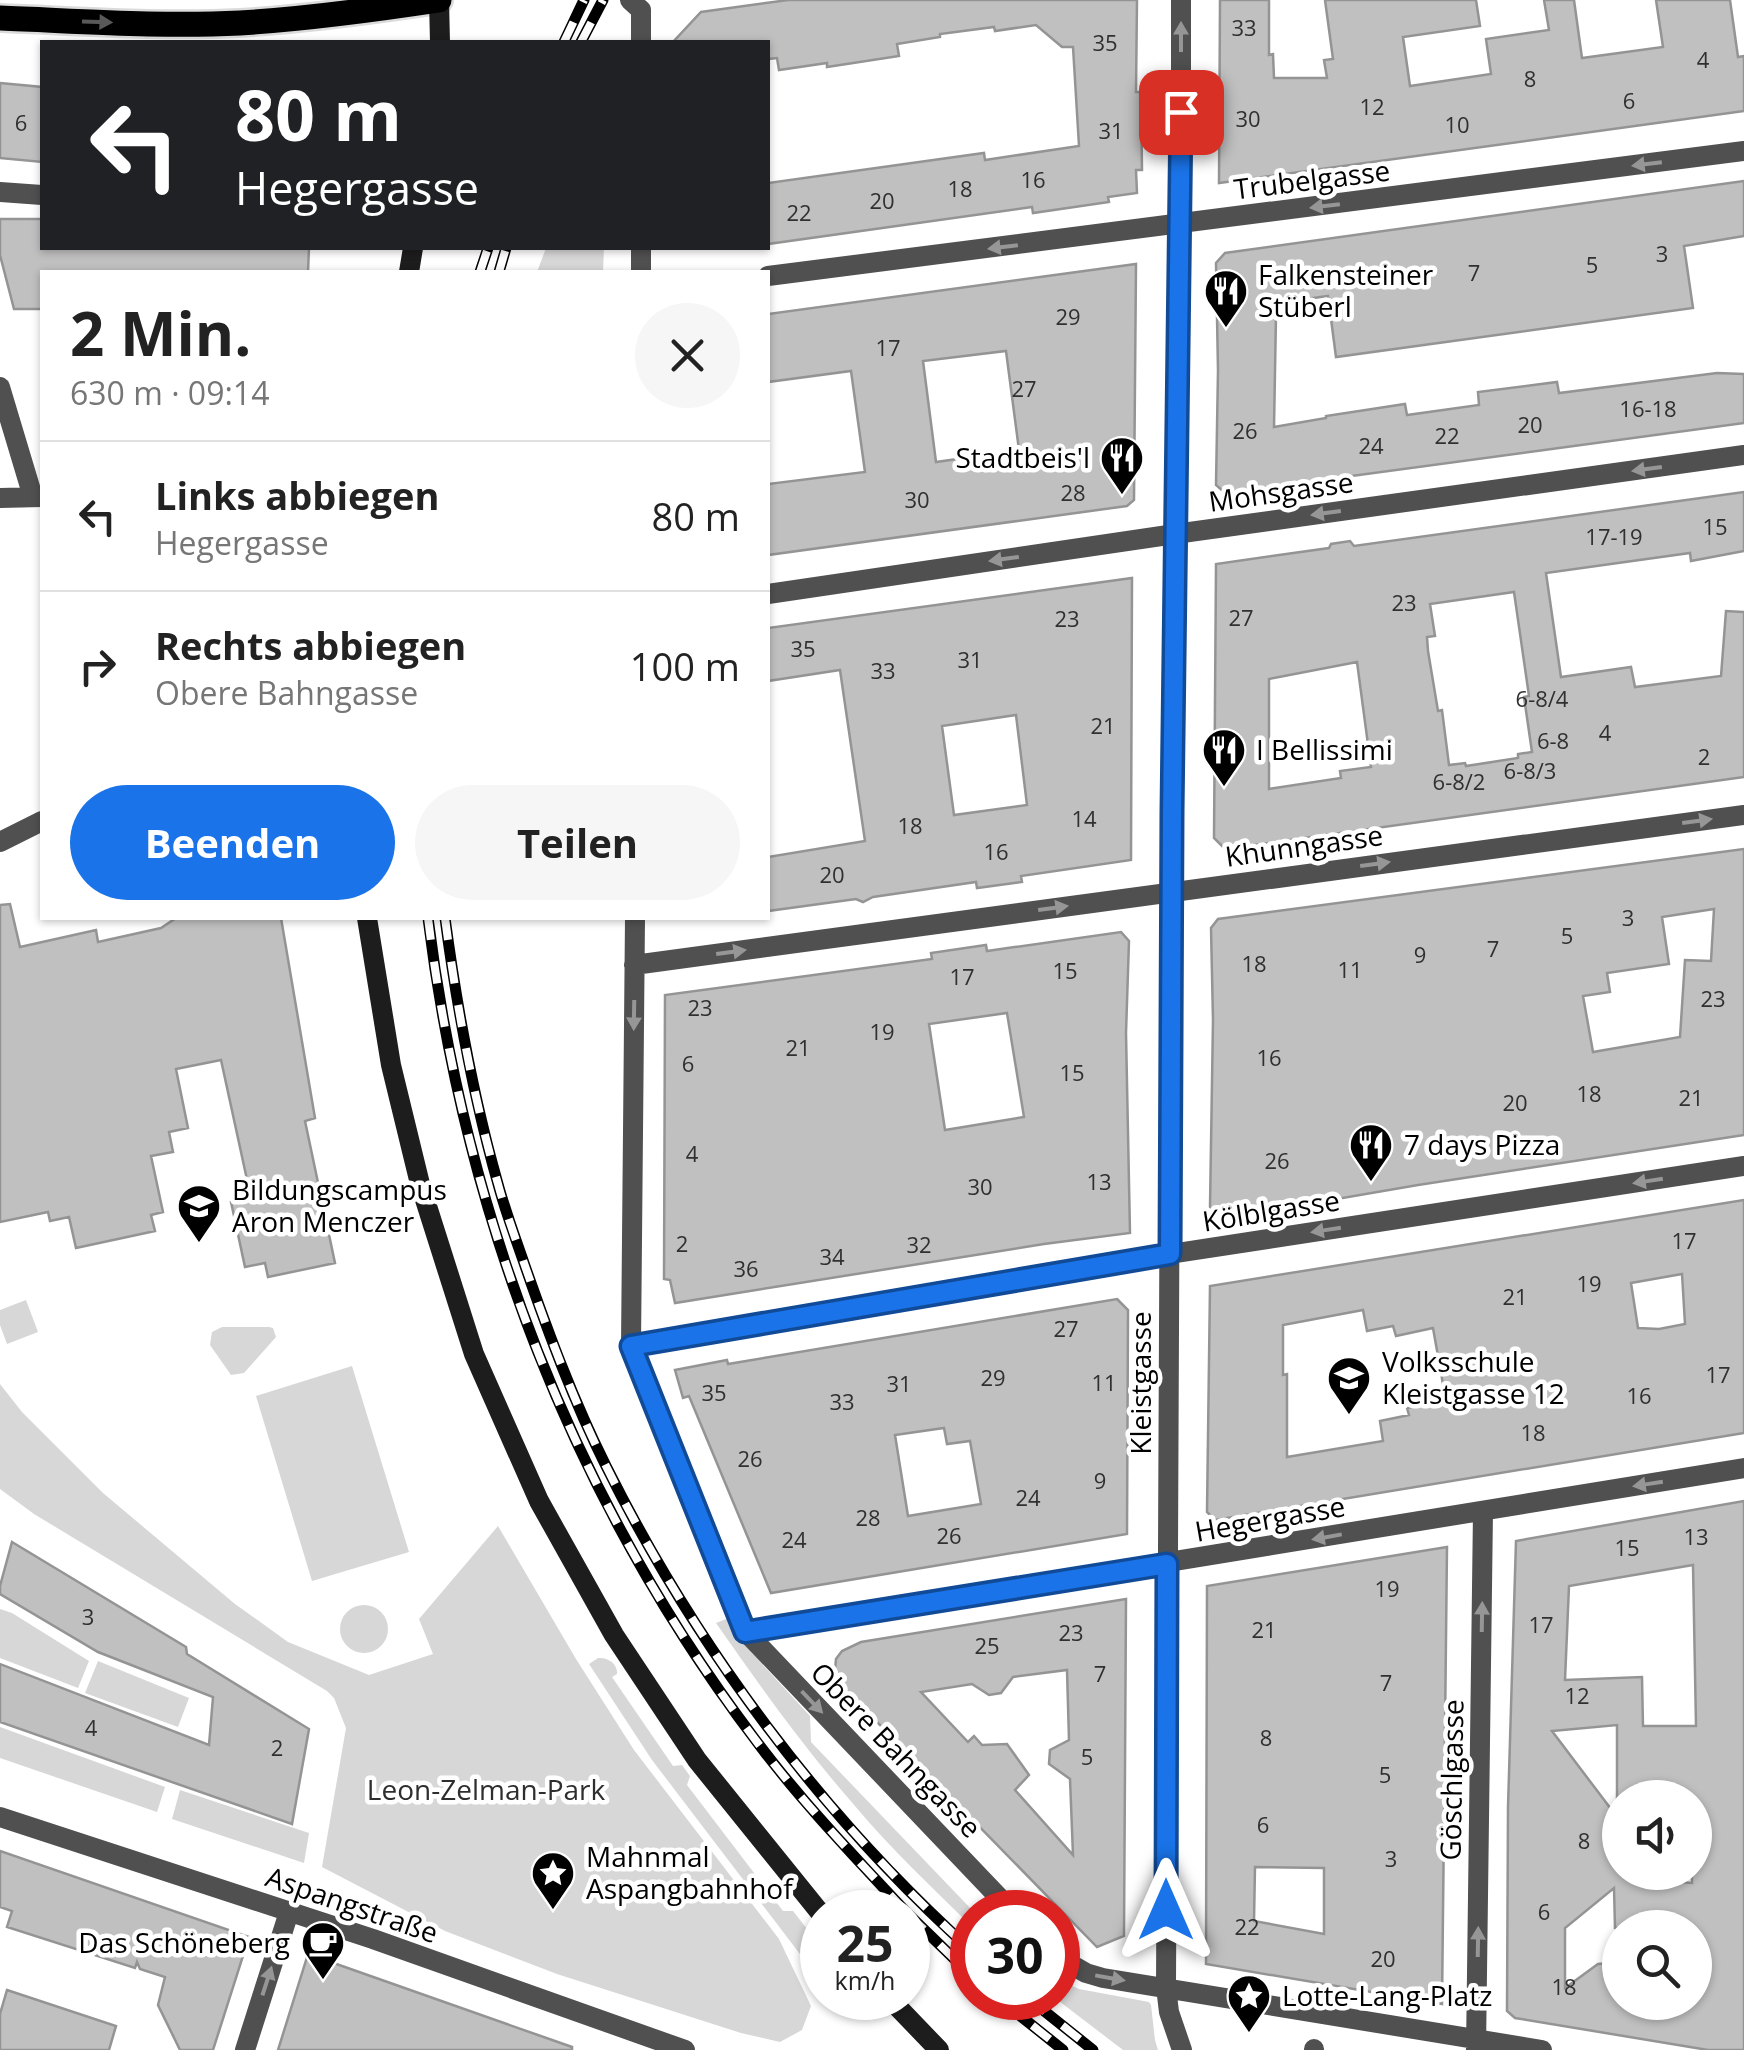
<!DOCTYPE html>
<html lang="de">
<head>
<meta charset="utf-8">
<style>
	body { margin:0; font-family:"Open Sans",sans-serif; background:#f6f6f6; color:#222; height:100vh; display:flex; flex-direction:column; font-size:38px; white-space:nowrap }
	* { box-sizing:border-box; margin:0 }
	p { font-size:32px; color:#767676 }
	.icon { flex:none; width:55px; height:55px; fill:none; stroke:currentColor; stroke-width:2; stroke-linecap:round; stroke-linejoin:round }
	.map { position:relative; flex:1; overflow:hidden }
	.drawer { position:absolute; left:40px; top:270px; width:730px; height:650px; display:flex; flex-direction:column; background:#fff; border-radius:0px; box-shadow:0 2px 8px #0004 }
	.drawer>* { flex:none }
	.top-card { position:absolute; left:40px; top:40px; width:730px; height:210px; border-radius:0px; box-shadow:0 2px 8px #0004; background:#202124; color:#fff; overflow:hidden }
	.fabs { position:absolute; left:1602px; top:1780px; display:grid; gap:20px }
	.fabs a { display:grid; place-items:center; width:110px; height:110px; border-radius:50%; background:#fff; box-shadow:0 2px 8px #0004; font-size:50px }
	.speed { position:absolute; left:800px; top:1890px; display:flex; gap:20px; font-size:50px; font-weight:700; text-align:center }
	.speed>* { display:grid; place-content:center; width:130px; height:130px; border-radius:50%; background:#fff; box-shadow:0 2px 8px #0004; line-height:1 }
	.speed small { font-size:25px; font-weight:400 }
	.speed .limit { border:15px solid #d22; background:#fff; color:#111 }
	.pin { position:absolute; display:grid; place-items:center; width:85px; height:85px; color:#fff; margin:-42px; border-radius:20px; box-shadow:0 5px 15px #0006 }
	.me { position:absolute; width:110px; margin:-55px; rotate:0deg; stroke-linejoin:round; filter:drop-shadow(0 0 8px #0008) }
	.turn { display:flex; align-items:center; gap:35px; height:210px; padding:0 30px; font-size:45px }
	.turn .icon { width:130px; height:130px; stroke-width:2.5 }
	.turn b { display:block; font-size:70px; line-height:85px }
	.round { display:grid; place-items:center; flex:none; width:105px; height:105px; border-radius:52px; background:#f6f6f6 }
	.summary { display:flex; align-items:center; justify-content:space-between; height:170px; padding:0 30px }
	h1 { font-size:60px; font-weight:700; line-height:75px }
	.button { display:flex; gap:20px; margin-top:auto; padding:20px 30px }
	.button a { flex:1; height:115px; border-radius:60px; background:#1a73e8; color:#fff; font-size:40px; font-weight:700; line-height:115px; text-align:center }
	.button a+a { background:#f6f6f6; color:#222 }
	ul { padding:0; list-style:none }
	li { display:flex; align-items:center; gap:30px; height:150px; padding:0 30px; border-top:2px solid #e0e0e0 }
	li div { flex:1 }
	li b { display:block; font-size:38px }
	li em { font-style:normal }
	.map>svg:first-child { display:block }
</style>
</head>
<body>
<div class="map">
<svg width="1744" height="2050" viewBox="0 0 1744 2050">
	<rect width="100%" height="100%" fill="#fff"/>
	<path fill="#d7d7d7" d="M546 248H604L603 272H537Z
		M26 1300 38 1332 7 1344 0 1325V1310Z
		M222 1327H269L273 1328 276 1337 244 1373 231 1375 210 1345 212 1332Z
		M352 1366 409 1552 312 1581 256 1396Z
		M0 1384 22 1412 103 1493 235 1604 288 1642 369 1675 433 1654 419 1619 498 1526 576 1659 634 1750 779 1939 811 2006 802 2030 780 2042 741 2033 557 1974 445 1931 322 1867 346 1728 334 1698 327 1691 34 1514 0 1489Z
		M340 1629a24 24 0 1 1 48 0a24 24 0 1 1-48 0Z
		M0 1609 12 1613 89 1661 78 1688 0 1658Z
		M731 1617 751 1652 810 1716 811 1742 974 1912H972V1927C932 1887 891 1849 855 1806 804 1748 760 1686 716 1623Z
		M598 1658C608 1657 618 1664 617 1674L612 1677 673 1766 682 1765 690 1776 687 1785 783 1911H793L822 1948V1983L652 1760 589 1664Z
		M98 1661 189 1698 178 1727 85 1693Z
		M0 1727 165 1787 157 1812 0 1758Z
		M180 1790 309 1833 304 1863 172 1819Z
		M1058 1979 1079 1989 1149 2002 1151 2005 1155 2040 1158 2050H1123L1055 1998H1058Z"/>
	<path fill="#c0c0c0" stroke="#949494" stroke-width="2.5" fill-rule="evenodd" d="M788 0H1137L1136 92H1141L1142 170H1136L1137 193 1108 197 1109 202 1033 213 1032 207 768 244V183L984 153 985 160 1079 146 1073 47H1062L1036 25 995 31 994 27 940 34V37L897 44 899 56 827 67V63L779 70 777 58 768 59V42H673L701 12Z
		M1220 0H1269V55L1273 54 1274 78H1327L1324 60 1333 59 1325 0H1476L1480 26 1403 37 1410 86 1491 74 1486 39 1549 30 1544 0H1574L1582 58 1663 47 1656 0H1730L1738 57 1744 56V111L1219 183Z
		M0 83 42 87V162L0 158Z
		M1744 181V236L1684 246 1693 308 1336 357 1328 296 1278 303 1280 315 1276 316 1274 427 1326 418V416L1405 404 1407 415 1479 405 1478 392 1557 382 1559 393 1717 373 1744 374V423L1225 493 1216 485 1218 370 1216 263 1225 253Z
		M0 219H42V248H309L308 272H42V309H14L0 255Z
		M1136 264 1134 500 1127 506 768 555V484L865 472 851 371 768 382V314ZM1006 351 1019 450 936 462 923 361Z
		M1744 492V551L1691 561 1690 553 1546 573 1561 677 1631 667 1635 687 1721 676 1726 611 1744 612V777L1225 849 1214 838 1216 564 1329 548 1331 544 1350 541 1354 546ZM1514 592 1529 696 1524 697 1532 752 1518 754V758L1466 766 1465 763 1449 765 1442 710 1438 711 1428 651 1427 637 1435 636 1430 604ZM1357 662 1371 767 1340 771 1341 778 1269 789V679Z
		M1132 578 1131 860 1021 876 1022 882 977 888 976 882 873 897 863 902 856 899 768 911V857L865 841 840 670 768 681V628ZM1016 715 1027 805 954 815 942 726Z
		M1744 849V1135L1418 1185 1221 1219 1210 1207 1213 1020 1211 928 1218 919ZM1714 909 1711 961 1685 960 1680 1037 1593 1052 1583 996 1610 992 1607 973 1669 964 1662 917Z
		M10 904 20 947 96 930 98 942 161 928 176 918H281L315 1118 305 1121 335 1263 268 1277 265 1263 245 1267 231 1202 251 1198 221 1060 176 1069 188 1128 169 1132 173 1152 151 1156 163 1212 151 1215 155 1231 76 1248 69 1217 50 1221 48 1212 0 1222V905Z
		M1121 932 1129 941 1126 1033 1130 1233 1044 1244 675 1303 670 1280 664 1279 665 995 932 959 931 953 986 945 987 951ZM1007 1013 1024 1117 945 1130 929 1024Z
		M1744 1200V1433L1215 1520 1207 1512 1210 1286ZM1682 1274 1685 1324 1659 1329 1638 1328 1631 1283ZM1363 1310 1367 1331 1393 1326 1396 1336 1433 1328 1446 1401 1407 1408 1409 1415 1380 1421 1383 1441 1287 1457V1374L1283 1375V1325Z
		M1117 1299 1128 1310 1127 1534 771 1593 689 1396 683 1398 675 1370 727 1360 728 1364ZM944 1428 947 1444 970 1441 981 1504 908 1516 895 1435Z
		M1744 1501V2050H1708L1515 2018 1507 2011 1508 1807 1516 1541ZM1693 1565 1696 1726H1643L1642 1677 1565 1680 1569 1586ZM1617 1725V1798H1695V1872H1692V1883L1638 1879V1872H1620V1821L1552 1731ZM1614 1888 1615 1928H1695V2002H1620V1962L1598 1964 1565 1988V1928Z
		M12 1542 186 1647 187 1654 309 1729 292 1824 0 1722V1664L209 1745 213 1697 98 1652 0 1594V1586Z
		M1447 1547 1442 2004 1206 1964 1207 1586ZM1255 1867 1324 1868V1934L1254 1921Z
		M1126 1599 1124 1936 1097 1947 838 1682 835 1670 836 1659 842 1651 861 1642ZM1067 1670 1069 1740 1050 1750 1049 1764 1070 1779 1073 1855 1015 1790 1029 1775 1007 1744 982 1745 974 1736 968 1742 921 1692 972 1684 989 1695 1001 1693 1013 1677Z
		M0 1851 249 1937 213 2050H180L158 2005 165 1977 140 1969 137 1962 135 1968 7 1927 12 1911 0 1907Z
		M308 1954 572 2047V2050H278Z
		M7 1990 116 2026 109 2050H0V2014Z"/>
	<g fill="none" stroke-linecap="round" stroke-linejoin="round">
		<g stroke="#dbdbdb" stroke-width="30">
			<path id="primary" d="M0 18C80 21 160 27 240 23 307 19 373 10 439 0"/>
		</g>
		<path stroke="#505050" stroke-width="20" d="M630 0 641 10V42
			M1181 0V225L1171 891 1166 1987 1169 2012 1182 2050
			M0 192 42 195
			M641 272V248
			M768 276 1744 151
			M0 387 33 497
			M0 498 42 497
			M768 594 1175 534 1744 455
			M0 842 42 821
			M635 918 631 1346 745 1631 1013 1912
			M634 965 1744 815
			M631 1346 1170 1254 1744 1166
			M745 1631 1744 1468
			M0 1817 373 1939 685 2050
			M1058 1957 1086 1973 1103 1978 1542 2050
			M245 2050 289 1912
			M1314 2050V2049
			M1476 2050 1483 1511"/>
		<path stroke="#1d1d1d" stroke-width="20" d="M439 0 440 42
			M409 272 413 248
			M367 918 391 1065 420 1184 474 1354 539 1501 614 1635 697 1760 822 1915
			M889 1998 939 2050"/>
		<use href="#primary" stroke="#000" stroke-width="25"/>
		<g stroke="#000" stroke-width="11">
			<path id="rail" d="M564 42 584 0
				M581 42 603 0
				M480 272 488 248
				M499 272 506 248
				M428 918C465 1217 574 1501 757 1742 802 1802 855 1857 906 1912
				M445 918C457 1008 473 1096 498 1184 505 1210 515 1237 524 1263 548 1332 573 1400 606 1466 696 1647 822 1816 972 1951
				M908 1914 972 1976
				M998 1998 1063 2050
				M1028 1998 1093 2050"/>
		</g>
		<use href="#rail" stroke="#fff" stroke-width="8" stroke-dasharray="22" stroke-linecap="butt"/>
	</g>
	<defs><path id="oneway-solid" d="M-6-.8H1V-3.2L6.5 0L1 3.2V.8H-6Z" transform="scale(2.5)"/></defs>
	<use fill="#595959" href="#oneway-solid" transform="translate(97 22) rotate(2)"/>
	<g fill="#969696">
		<use href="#oneway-solid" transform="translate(1181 37) rotate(-90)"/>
		<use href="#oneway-solid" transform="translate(1647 164) rotate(173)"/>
		<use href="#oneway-solid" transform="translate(1325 206) rotate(173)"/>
		<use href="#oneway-solid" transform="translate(1003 247) rotate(173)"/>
		<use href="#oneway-solid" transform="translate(1647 469) rotate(172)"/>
		<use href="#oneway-solid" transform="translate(1326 513) rotate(172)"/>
		<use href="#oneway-solid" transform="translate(1004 559) rotate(172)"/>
		<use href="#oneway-solid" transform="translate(1697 821) rotate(-8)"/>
		<use href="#oneway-solid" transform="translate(1375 864) rotate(-8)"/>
		<use href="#oneway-solid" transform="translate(1053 908) rotate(-8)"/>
		<use href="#oneway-solid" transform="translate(731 952) rotate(-8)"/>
		<use href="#oneway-solid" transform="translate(634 1015) rotate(91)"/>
		<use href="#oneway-solid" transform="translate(1648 1181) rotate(171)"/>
		<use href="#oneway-solid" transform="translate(1326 1230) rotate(171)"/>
		<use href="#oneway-solid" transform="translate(1648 1484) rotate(171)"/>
		<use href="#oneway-solid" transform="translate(1327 1537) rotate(170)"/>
		<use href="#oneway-solid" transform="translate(1482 1617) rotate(-89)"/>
		<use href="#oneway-solid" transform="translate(812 1702) rotate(46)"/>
		<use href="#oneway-solid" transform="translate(1478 1942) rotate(-89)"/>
		<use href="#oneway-solid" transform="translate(1110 1978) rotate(10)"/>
		<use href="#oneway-solid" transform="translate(267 1981) rotate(-72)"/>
	</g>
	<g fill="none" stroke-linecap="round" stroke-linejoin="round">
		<g stroke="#114b97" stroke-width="25">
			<path id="route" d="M1166 1910 1167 1564 745 1632 631 1346 1170 1254 1172 812 1181 112"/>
		</g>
		<use href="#route" stroke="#1a73e8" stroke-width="18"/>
	</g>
	<defs>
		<g id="restaurant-pin" transform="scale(2.25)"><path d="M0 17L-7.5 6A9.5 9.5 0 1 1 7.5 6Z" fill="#000" stroke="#fff"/><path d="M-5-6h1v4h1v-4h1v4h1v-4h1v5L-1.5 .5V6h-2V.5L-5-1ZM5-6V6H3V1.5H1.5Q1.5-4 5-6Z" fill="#fff"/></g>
		<g id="school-pin" transform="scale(2.25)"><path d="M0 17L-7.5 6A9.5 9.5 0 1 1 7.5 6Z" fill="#000" stroke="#fff"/><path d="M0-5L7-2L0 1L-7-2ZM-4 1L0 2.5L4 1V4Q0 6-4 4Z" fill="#fff"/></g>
		<g id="sight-pin" transform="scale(2.25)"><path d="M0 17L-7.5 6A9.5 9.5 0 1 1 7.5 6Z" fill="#000" stroke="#fff"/><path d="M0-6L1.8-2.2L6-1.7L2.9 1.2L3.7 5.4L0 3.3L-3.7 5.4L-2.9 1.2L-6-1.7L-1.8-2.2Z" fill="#fff"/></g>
		<g id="cafe-pin" transform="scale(2.25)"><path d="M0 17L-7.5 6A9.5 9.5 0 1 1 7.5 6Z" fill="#000" stroke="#fff"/><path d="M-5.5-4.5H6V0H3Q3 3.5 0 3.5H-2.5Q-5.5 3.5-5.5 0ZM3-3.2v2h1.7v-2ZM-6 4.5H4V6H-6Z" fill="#fff"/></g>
	</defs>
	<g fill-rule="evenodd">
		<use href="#restaurant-pin" x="1226" y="291"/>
		<use href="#restaurant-pin" x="1122" y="458"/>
		<use href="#restaurant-pin" x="1224" y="750"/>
		<use href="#restaurant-pin" x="1371" y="1145"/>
		<use href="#school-pin" x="199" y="1206"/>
		<use href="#school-pin" x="1349" y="1378"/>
		<use href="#sight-pin" x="553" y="1873"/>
		<use href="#cafe-pin" x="323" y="1943"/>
		<use href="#sight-pin" x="1249" y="1996"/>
	</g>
	<g text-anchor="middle" stroke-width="9" stroke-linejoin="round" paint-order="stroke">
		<g font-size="22" fill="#303030">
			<text x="1244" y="36">33</text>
			<text x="1105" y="51">35</text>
			<text x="1703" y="68">4</text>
			<text x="1530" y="87">8</text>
			<text x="1629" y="109">6</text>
			<text x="1372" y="115">12</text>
			<text x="1248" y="127">30</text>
			<text x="21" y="131">6</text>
			<text x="1457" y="133">10</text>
			<text x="1111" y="139">31</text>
			<text x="1033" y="188">16</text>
			<text x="960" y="197">18</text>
			<text x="882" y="209">20</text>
			<text x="799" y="221">22</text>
			<text x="1662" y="262">3</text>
			<text x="1592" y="273">5</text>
			<text x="1474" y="281">7</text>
			<text x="1068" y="325">29</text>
			<text x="888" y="356">17</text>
			<text x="1024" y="397">27</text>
			<text x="1648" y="417">16-18</text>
			<text x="1530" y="433">20</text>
			<text x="1245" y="439">26</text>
			<text x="1447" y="444">22</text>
			<text x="1371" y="454">24</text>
			<text x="1073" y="501">28</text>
			<text x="917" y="508">30</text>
			<text x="1715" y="535">15</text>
			<text x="1614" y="545">17-19</text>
			<text x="1404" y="611">23</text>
			<text x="1241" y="626">27</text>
			<text x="1067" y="627">23</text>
			<text x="803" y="657">35</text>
			<text x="970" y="668">31</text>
			<text x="883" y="679">33</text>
			<text x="1542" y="707">6-8/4</text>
			<text x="1103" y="734">21</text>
			<text x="1605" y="741">4</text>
			<text x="1553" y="749">6-8</text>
			<text x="1704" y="765">2</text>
			<text x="1530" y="779">6-8/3</text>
			<text x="1459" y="790">6-8/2</text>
			<text x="1084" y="827">14</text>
			<text x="910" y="834">18</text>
			<text x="996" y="860">16</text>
			<text x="832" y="883">20</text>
			<text x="1628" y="926">3</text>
			<text x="1567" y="944">5</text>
			<text x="1493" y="957">7</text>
			<text x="1420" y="963">9</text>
			<text x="1254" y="972">18</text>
			<text x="1350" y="978">11</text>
			<text x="1065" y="979">15</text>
			<text x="962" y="985">17</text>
			<text x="1713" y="1007">23</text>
			<text x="700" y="1016">23</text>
			<text x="882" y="1040">19</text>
			<text x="798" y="1056">21</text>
			<text x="1269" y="1066">16</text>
			<text x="688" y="1072">6</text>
			<text x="1072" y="1081">15</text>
			<text x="1589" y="1102">18</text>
			<text x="1691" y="1106">21</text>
			<text x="1515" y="1111">20</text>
			<text x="692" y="1162">4</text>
			<text x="1277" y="1169">26</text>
			<text x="1099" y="1190">13</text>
			<text x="980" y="1195">30</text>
			<text x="1684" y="1249">17</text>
			<text x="682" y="1252">2</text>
			<text x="919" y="1253">32</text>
			<text x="832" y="1265">34</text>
			<text x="746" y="1277">36</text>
			<text x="1589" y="1292">19</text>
			<text x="1515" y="1305">21</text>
			<text x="1066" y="1337">27</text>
			<text x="1718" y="1383">17</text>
			<text x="993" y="1386">29</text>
			<text x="1104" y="1391">11</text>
			<text x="899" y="1392">31</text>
			<text x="714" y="1401">35</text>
			<text x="1639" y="1404">16</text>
			<text x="842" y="1410">33</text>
			<text x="1533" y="1441">18</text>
			<text x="750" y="1467">26</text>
			<text x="1100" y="1489">9</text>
			<text x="1028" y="1506">24</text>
			<text x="868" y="1526">28</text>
			<text x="949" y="1544">26</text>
			<text x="1696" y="1545">13</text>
			<text x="794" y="1548">24</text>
			<text x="1627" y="1556">15</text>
			<text x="1387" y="1597">19</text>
			<text x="88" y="1625">3</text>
			<text x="1541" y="1633">17</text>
			<text x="1264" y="1638">21</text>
			<text x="1071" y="1641">23</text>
			<text x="987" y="1654">25</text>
			<text x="1100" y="1682">7</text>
			<text x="1386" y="1691">7</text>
			<text x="1577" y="1704">12</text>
			<text x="91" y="1736">4</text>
			<text x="1266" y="1746">8</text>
			<text x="277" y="1756">2</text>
			<text x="1087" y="1765">5</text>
			<text x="1385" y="1783">5</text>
			<text x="1263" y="1833">6</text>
			<text x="1584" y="1849">8</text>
			<text x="1391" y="1867">3</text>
			<text x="1544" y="1920">6</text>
			<text x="1247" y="1935">22</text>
			<text x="1383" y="1967">20</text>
			<text x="1564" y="1995">18</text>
		</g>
		<g font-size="28" fill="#000" stroke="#fff">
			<text transform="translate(1312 180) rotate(-7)" y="10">Trubelgasse</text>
			<text transform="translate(1281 492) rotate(-8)" y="10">Mohsgasse</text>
			<text transform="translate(1304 846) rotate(-8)" y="10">Khunngasse</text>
			<text transform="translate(1271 1211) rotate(-9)" y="10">Kölblgasse</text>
			<text transform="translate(1141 1383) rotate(-90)" y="10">Kleistgasse</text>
			<text transform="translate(1270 1519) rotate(-10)" y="10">Hegergasse</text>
			<text transform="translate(896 1750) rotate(46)" y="10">Obere Bahngasse</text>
			<text transform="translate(1452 1780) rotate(-89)" y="10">Göschlgasse</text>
			<text transform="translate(352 1905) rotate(19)" y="10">Aspangstraße</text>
		</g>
		<g font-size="28" fill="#000" stroke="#fff" text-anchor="start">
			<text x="1258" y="285">Falkensteiner<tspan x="1258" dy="32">Stüberl</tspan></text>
			<text x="1090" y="468" text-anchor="end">Stadtbeis'l</text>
			<text x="1256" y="760">I Bellissimi</text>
			<text x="1404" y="1155">7 days Pizza</text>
			<text x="232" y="1200">Bildungscampus<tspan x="232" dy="32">Aron Menczer</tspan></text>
			<text x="1382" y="1372">Volksschule<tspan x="1382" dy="32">Kleistgasse 12</tspan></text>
			<text x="586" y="1867">Mahnmal<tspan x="586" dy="32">Aspangbahnhof</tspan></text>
			<text x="290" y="1953" text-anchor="end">Das Schöneberg</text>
			<text x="1282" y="2006">Lotte-Lang-Platz</text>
		</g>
		<g font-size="28" fill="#2e2e2e" stroke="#fff">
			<text x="486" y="1800">Leon-Zelman-Park</text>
		</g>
	</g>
</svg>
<div class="fabs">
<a><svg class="icon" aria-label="sound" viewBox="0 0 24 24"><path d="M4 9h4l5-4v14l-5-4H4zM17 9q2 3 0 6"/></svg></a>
<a><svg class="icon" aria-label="search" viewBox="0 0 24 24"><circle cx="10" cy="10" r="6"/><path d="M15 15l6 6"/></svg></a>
</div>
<div class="speed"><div>25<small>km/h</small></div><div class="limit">30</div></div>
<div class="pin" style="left:1181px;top:112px;background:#d93025"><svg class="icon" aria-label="arrive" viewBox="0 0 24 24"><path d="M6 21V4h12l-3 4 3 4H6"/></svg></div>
<svg class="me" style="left:1166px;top:1910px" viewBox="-20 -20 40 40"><path d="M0-17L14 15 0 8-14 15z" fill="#1a73e8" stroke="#fff" stroke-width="4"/></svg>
<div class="top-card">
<div class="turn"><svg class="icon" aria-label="left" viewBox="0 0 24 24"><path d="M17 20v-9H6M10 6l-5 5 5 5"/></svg><div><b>80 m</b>Hegergasse</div></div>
</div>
<section class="drawer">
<div class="summary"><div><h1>2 Min.</h1><p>630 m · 09:14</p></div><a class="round"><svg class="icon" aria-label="close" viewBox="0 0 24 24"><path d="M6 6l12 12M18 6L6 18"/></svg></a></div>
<ul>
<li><svg class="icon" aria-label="left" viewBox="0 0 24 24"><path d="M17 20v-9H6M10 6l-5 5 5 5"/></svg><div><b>Links abbiegen</b><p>Hegergasse</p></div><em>80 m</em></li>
<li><svg class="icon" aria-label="right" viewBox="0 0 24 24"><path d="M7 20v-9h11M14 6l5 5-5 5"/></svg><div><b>Rechts abbiegen</b><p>Obere Bahngasse</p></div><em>100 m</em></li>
</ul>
<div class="button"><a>Beenden</a><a>Teilen</a></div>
</section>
</div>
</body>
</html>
